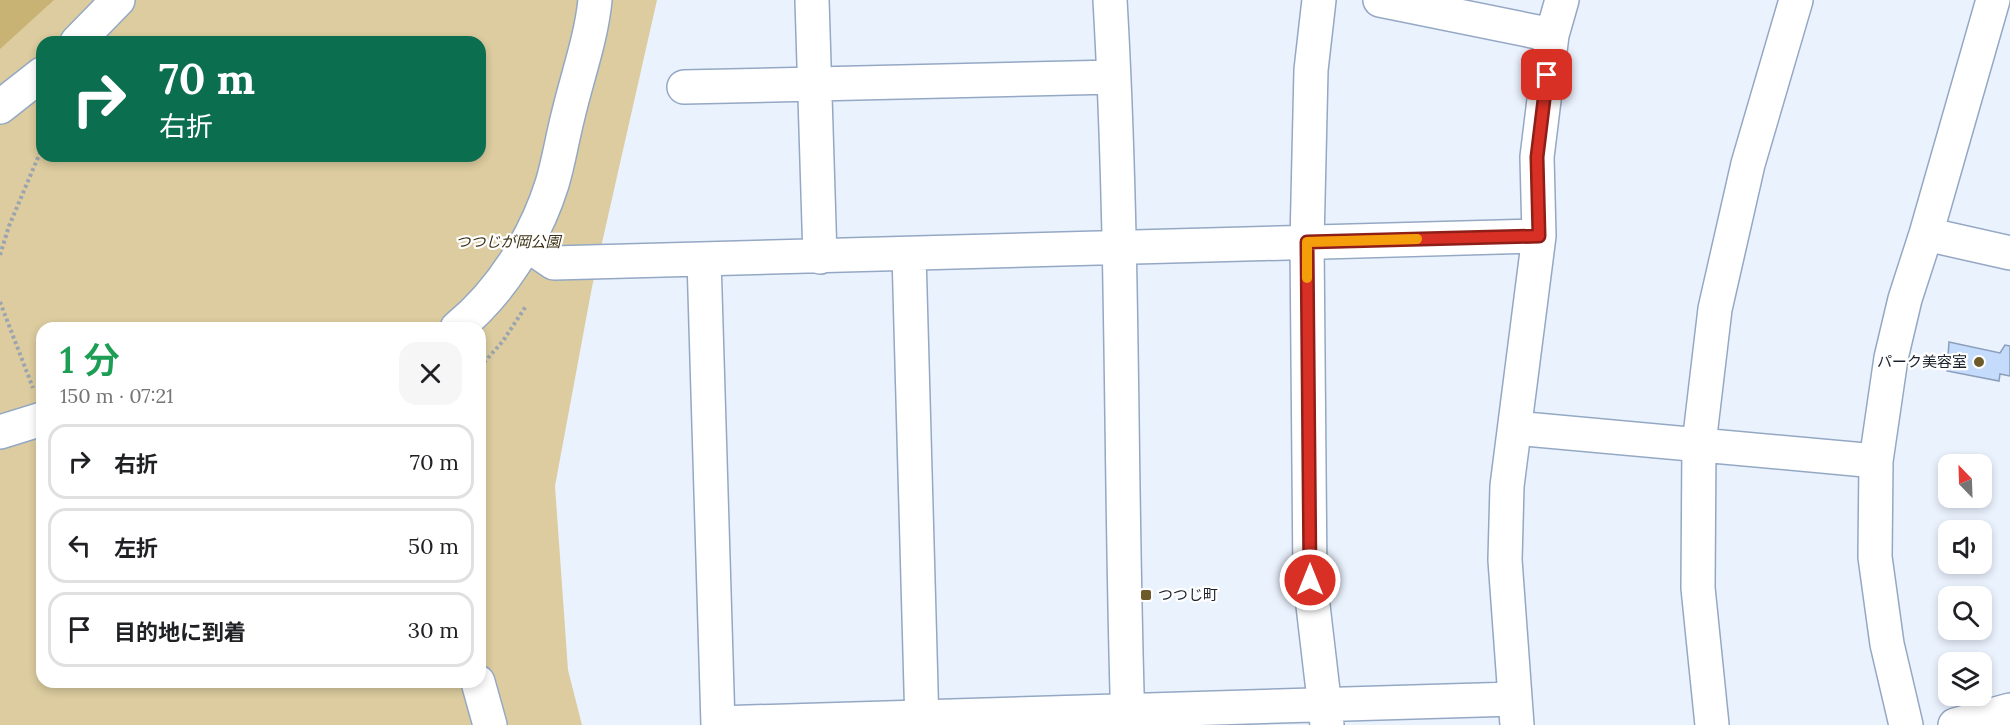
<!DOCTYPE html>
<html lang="ja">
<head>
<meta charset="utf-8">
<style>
	body { margin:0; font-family:Lora,"Noto Sans JP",serif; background:#f6f6f6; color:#202124; height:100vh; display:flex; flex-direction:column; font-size:22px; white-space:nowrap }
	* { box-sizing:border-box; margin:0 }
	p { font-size:20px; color:#757577 }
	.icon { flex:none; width:33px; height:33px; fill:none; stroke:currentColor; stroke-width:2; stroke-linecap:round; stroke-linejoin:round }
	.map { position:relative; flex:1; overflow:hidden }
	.panel { position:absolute; left:36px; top:322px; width:450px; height:366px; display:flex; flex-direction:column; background:#fff; border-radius:18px; box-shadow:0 3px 9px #0003 }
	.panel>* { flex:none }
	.banner { position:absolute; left:36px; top:36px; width:450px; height:126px; border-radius:18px; box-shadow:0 3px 9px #0003; background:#0b6e4f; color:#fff; overflow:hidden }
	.needle { width:39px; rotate:337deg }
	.tools { position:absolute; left:1938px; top:454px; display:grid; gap:12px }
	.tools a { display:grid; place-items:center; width:54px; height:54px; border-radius:12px; background:#fff; box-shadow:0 3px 9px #0003; font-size:30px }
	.pin { position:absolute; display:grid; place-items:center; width:51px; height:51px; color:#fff; margin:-26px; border-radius:12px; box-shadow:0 3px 9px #0006 }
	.me { position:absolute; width:66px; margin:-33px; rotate:0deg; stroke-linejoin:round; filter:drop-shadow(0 0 4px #0008) }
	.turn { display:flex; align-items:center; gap:21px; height:126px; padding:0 24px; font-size:27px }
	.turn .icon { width:78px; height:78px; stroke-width:2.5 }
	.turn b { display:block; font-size:42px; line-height:51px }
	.round { display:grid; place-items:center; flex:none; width:63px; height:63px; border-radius:18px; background:#f6f6f6 }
	.overview { display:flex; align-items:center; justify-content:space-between; height:102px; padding:0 24px }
	h1 { font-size:36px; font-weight:600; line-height:45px; color:#1e9e55 }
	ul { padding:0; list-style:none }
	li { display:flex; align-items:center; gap:18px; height:75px; margin:0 12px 9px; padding:0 12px; border:3px solid #e0e0e0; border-radius:18px }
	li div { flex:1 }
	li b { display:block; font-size:22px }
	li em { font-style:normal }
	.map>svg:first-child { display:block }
</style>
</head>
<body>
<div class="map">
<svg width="2010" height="725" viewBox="0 0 2010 725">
	<rect width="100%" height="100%" fill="#eaf2fe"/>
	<path fill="#dccc9f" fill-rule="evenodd" d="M0 0H657L592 287 555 486 568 670 582 725H0ZM42 42H480V156H42ZM42 328H480V682H42Z"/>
	<path fill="#c9b374" d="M0 0H54L0 49Z"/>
	<path fill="#c5dbfc" stroke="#8b9eba" stroke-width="1.5" d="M1949 342 2000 353 2005 345 2010 346V376L2000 374 1999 381 1947 371Z"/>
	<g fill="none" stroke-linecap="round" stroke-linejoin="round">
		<g stroke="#94a8c4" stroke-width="36">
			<path id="minor" d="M812 0 820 257
				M1110 0C1124 241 1120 483 1128 725
				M1319 0 1311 70 1307 242 1310 580 1327 725
				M1380 0 1552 35
				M77 42 118 0
				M684 87 1114 77
				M0 107 42 74
				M1926 234 2010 253
				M526 244 554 263 1539 236
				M909 254 922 725
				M704 259 718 725
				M457 328C501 292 535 238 552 184 559 161 562 139 568 116 577 77 591 40 595 0
				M1515 428 1876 461
				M0 432 42 419
				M478 682 490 725
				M718 723 1514 699
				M1517 725 1505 560 1507 486 1539 236 1537 157 1552 35 1562 0
				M1712 725 1698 588 1699 444 1715 309 1748 164 1796 0
				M1906 725 1887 644 1875 557 1876 461 1891 358 1905 299 1926 234 1993 0
				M1955 725 2010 710"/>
		</g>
		<path stroke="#9ca4af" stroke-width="4" stroke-dasharray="3 3" stroke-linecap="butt" d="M0 255 9 226 42 148
			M0 302 33 388
			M480 367 503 341 526 306"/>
		<use href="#minor" stroke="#fff" stroke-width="33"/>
	</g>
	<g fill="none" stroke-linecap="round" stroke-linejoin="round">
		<g stroke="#8d1f18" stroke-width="15">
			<path id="route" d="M1310 580 1307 242 1539 236 1537 157 1547 75"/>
		</g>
		<use href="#route" stroke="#d93025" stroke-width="10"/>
		<path stroke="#f59e0b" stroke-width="10" d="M1307 278V242L1417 239"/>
	</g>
	<g fill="#6d5c2a" stroke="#fff" stroke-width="2">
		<circle cx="1979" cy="362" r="6"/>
		<rect x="1140" y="589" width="12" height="12" rx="3"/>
	</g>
	<g text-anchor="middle" stroke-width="4.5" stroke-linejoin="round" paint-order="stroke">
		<g font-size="15" font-style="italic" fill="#3a3014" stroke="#fff">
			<text x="508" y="247">つつじが岡公園</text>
		</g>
		<g font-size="15" fill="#1b232e" stroke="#fff" text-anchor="end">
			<text x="1967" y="367">パーク美容室</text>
			<text x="1158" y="600" text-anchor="start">つつじ町</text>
		</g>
	</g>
</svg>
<div class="tools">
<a><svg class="needle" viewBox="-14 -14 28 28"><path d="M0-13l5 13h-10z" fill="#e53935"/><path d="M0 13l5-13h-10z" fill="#757577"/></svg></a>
<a><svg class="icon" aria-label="sound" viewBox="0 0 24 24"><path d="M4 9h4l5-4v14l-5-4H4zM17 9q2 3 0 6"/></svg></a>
<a><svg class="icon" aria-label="search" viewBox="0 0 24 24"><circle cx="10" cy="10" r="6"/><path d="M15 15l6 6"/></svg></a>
<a><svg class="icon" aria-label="layers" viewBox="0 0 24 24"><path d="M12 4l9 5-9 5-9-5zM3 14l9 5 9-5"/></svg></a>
</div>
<div class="pin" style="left:1547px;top:75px;background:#d93025"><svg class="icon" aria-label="arrive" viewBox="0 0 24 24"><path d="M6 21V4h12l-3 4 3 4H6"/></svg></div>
<svg class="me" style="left:1310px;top:580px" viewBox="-20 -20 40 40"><circle r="17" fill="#d93025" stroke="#fff" stroke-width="3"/><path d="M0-11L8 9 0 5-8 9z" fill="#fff"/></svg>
<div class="banner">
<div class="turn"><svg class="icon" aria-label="right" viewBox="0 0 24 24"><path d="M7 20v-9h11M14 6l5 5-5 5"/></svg><div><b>70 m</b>右折</div></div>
</div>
<section class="panel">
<div class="overview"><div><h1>1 分</h1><p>150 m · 07:21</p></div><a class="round"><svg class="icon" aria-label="close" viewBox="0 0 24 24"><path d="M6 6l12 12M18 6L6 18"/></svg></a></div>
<ul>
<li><svg class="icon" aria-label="right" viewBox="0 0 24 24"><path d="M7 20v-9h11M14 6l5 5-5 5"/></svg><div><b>右折</b></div><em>70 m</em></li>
<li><svg class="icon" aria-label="left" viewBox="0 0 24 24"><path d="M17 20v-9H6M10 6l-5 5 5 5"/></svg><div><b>左折</b></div><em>50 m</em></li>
<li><svg class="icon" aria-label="arrive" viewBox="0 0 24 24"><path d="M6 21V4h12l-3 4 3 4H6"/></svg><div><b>目的地に到着</b></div><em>30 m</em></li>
</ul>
</section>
</div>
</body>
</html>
